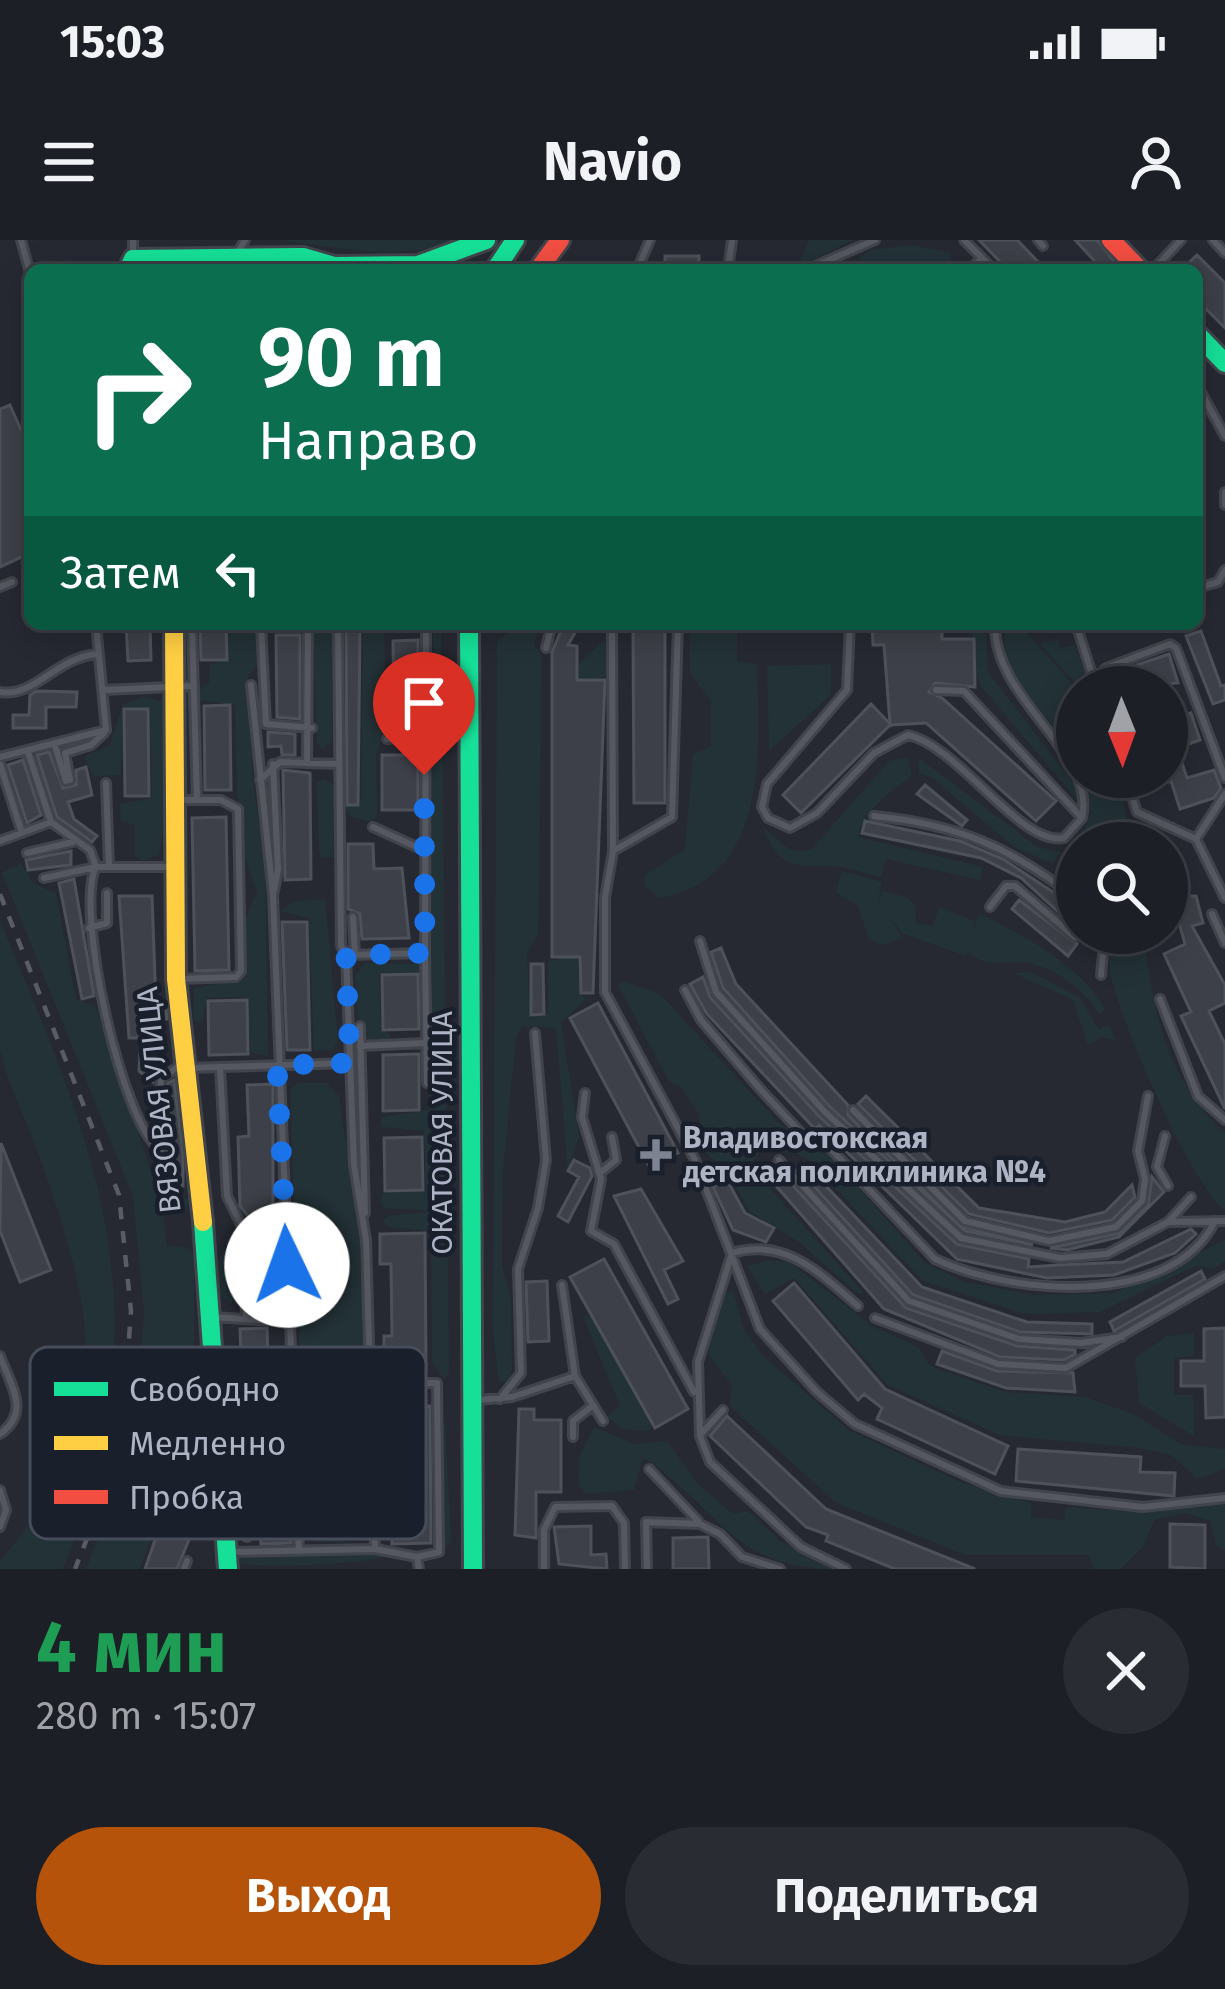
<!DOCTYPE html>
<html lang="ru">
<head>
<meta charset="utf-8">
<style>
	body { margin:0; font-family:"Fira Sans",sans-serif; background:#292c32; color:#f1f3f6; height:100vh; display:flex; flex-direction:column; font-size:45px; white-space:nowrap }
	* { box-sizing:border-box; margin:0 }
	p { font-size:39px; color:#a0a2a7 }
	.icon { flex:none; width:66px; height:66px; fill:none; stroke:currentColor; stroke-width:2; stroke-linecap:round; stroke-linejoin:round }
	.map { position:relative; height:1329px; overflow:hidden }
	.side { display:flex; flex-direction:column; background:#1c1f26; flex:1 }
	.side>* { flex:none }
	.guide { position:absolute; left:24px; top:24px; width:1179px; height:366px; border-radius:18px; box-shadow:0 6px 30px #0003,0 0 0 3px #3a3d43; background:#0b6e4f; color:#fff; overflow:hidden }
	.needle { width:78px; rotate:179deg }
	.buttons { position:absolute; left:1056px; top:426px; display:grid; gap:24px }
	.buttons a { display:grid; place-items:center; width:132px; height:132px; border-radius:50%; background:#1c1f26; box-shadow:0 6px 30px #0003,0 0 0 3px #3a3d43; font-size:60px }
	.pin { position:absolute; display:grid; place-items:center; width:102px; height:102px; color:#fff; margin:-123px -51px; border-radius:50% 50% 50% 0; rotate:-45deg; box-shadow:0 0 12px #0007 }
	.pin .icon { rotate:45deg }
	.me { position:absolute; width:132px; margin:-66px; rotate:357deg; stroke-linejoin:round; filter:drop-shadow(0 0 9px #0008) }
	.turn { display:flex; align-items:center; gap:42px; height:252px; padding:0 36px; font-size:54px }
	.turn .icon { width:156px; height:156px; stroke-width:2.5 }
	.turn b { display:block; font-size:84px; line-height:102px }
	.then { display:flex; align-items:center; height:114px; padding:0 36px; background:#0003; gap:24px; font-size:45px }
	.round { display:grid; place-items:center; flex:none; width:126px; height:126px; border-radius:63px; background:#292c32 }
	.summary { display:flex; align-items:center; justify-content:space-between; height:204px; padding:0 36px }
	h1 { font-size:72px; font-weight:700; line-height:90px; color:#1e9e55 }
	.button { display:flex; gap:24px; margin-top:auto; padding:24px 36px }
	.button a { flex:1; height:138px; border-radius:72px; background:#b45309; color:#fff; font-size:48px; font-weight:700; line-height:138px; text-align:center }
	.button a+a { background:#292c32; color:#f1f3f6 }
	.status { display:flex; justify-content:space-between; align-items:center; height:84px; padding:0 60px; background:#1c1f26; direction:ltr }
	.status svg { height:33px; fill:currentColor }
	header { display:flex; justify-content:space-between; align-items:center; height:156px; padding:0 36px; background:#1c1f26; font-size:54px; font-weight:700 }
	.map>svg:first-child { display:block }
</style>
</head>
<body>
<div class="status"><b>15:03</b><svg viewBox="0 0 49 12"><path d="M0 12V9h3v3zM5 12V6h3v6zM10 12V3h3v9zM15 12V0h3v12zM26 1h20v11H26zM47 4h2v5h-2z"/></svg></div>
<header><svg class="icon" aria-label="menu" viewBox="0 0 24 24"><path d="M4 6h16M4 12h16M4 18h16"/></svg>Navio<svg class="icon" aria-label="person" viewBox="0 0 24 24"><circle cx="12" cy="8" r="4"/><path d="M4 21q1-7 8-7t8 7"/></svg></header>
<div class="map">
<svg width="1225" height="1329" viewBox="0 0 1225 1329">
	<rect width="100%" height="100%" fill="#262932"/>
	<path fill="#233237" d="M282 0H453C404 23 333 7 282 0Z
		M809 0H854L790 30H757L760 23 799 22Z
		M910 5 950 13 954 30H872L858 19 870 10Z
		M227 384H270L268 407 248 437 253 539 265 629 268 816 251 813 247 757 207 758 202 783 194 780V748L233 741 243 731 244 682 257 651 245 617 237 551 235 465 198 460 199 451 209 443 210 424 228 420Z
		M313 384H333L332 501 322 510 317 503Z
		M363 384H384L386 485 376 515 377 577 370 582 350 576 344 566H359L361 560Z
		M433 384H441L449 1133 444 1140 432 1122 431 991 388 987 383 981 387 976 437 971 385 968 380 962 384 953 426 950 424 891 381 887V877L429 870Z
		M521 384H540L534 404 542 417 538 694 527 713 530 778 548 773V722L570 716 576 426 607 397 609 428 604 437 588 440 578 728 580 753 586 759 561 783 579 896 568 931 556 788 522 786 516 797 503 931 502 1025 511 1060 512 1130 509 1140 499 1143 493 1089 497 401Z
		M690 384H737V421L757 424C760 510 769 640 659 658L644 645 645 635 685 609 693 514 711 507V461L690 433Z
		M972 384H986L987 431 1079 550 1078 561 980 445 973 421Z
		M1004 384H1019L1077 449V517L1006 426Z
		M1057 398 1061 408 1075 404 1090 447H1079L1040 404Z
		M831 424V455L769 511 767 426Z
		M143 457 166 462 168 561 159 615 142 621 135 616V585L121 581 120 564 152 558 150 468H123L121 535 93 536 84 516 110 505 123 464Z
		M908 517 912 536C892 550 862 572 858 597L983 627 980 640 886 619 881 637C869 634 855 629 842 627 802 624 780 635 763 587L790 610 810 611 889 521Z
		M919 518 1038 607 1061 612 1052 624 1013 606 931 537 919 534Z
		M1087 537H1118L1132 603H1077L1091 574Z
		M324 539 335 546 333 617H321L319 611 317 542Z
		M21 623 34 644 56 653 76 759 93 765 98 773 156 946 163 954 191 959 186 968 163 972 167 1006 186 1007 194 1014V1143L177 1224 140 1329H86L114 1259 139 1161 144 1070 133 956 2 633Z
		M842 631 882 642 877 666 882 651 907 657 915 665 916 683 933 686 939 667 975 681 973 693 979 674C1019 692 1090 731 1105 771L1099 774C1085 751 1059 730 1032 724 1010 719 986 730 968 712L966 716 902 693 889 676 902 698 883 705 869 700 858 666 836 652Z
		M325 659 338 801 333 810 314 811 309 678 280 671 294 661Z
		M0 681C102 921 164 1073 63 1329H0V1321C118 1182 98 1083 41 921 29 885 8 847 0 809 0 770 0 721 0 681Z
		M1113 693H1143C1154 771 1164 837 1225 893V970C1195 953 1114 769 1110 730 1109 718 1112 705 1113 693Z
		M365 723 423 724V732L379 734 381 791 390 794 389 802H368L366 785 358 777 355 736Z
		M1031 732 1079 757 1099 789 1109 785 1116 801 1102 797 1088 805 1073 760 1013 733Z
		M623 741 660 754 779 883 829 914 924 1022 965 1042 1035 1055 1115 1053 1225 1000V1021L1215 1028 1195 1026 1100 1072 1025 1074 923 1041 810 921 795 913 761 910 750 926 864 1053H857L799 1002 750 972 731 938 705 912 699 874 681 847 669 841 618 745Z
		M298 843H327L339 856 360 1000 371 1277 365 1284 356 1283V1293H346L345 1302H318L306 1295 290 849Z
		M224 1009H233L235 1016 232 1064 217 1053 215 1025Z
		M770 1020 791 1023 872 1086 918 1107 930 1126 1005 1152 1085 1157 1133 1174 1181 1204 1225 1209V1229L1197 1239 1171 1215 1140 1208 1000 1195 888 1145 794 1038 765 1054 747 1026Z
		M733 1050 744 1090 764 1117 849 1190 960 1242 1031 1263V1277L1064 1280 1066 1267 1139 1272 1220 1263 1225 1265V1311L1216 1305 1210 1281 1186 1273 1155 1279 1143 1307 1120 1329H1094L1088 1315H965L835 1262 729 1165 732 1145 705 1110 726 1053Z
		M591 1075 653 1185 648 1191 623 1189 606 1177 620 1166 583 1076Z
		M1194 1093V1116L1174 1118V1155H1193L1194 1196 1139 1163 1135 1118 1167 1096Z
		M445 1180 451 1301 444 1310 440 1192Z
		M594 1187 634 1204 667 1201 698 1244 733 1274 748 1271 780 1301 833 1329C732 1329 716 1264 643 1218L634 1250 586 1254 578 1245 579 1217Z
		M281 1315H384L386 1316C369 1324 255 1329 239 1323L240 1317Z"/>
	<path fill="#3d4048" stroke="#4d515a" stroke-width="3" d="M979 0H1017L1046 30H1008Z
		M1075 0H1097L1121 30H1103Z
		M1197 15 1225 43V88L1197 60V30H1181Z
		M665 16H699V30H665Z
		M10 165 30 210V313L0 327V169Z
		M126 384H150L151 420 128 421Z
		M200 384H226L227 420H201Z
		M564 384H580L568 405 577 406V440H605L593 753H581L580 717H552V412Z
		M872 384H942V399H974L975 447 935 443 929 452 942 458 1056 561 1036 581 926 483 890 485 801 573 783 555 871 464 890 484 884 405H873Z
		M346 386H360L358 565H347Z
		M633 391H665V563H634Z
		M1201 391 1221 446 1225 445V460L1213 464 1186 396Z
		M276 395H300V479L277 477Z
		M418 400V483L394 484 393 401Z
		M1169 414 1178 443 1131 447 1125 429Z
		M37 451 77 452 76 467H46V488H13V475H29L30 455Z
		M230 465 231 550H205L204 466Z
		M124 469H148L149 556H125Z
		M1191 473 1200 500 1177 508 1187 538 1214 530 1221 548 1214 558 1180 569 1171 541 1144 550 1140 537H1167V481Z
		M268 492 295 494V515H282L281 506 268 507Z
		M49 512 63 548 76 545V530L86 527 92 555 68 562 74 579 97 596 92 602 57 577 37 515Z
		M382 515H418V570H382Z
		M23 520 41 575 27 583 8 525Z
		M283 530 310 533 311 639 285 640Z
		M925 545 967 580 962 586 917 554Z
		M226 577 229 730 195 731 192 578Z
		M865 581 960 601 1003 619 1077 668V689L1021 638 981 618 862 593Z
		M348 604H373L374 629 402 628 409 698 362 699 360 674 348 669Z
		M71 611V625L28 630 26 620Z
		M74 639 94 756 82 759 59 643Z
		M119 656H152L156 766H166L167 779H156L153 842 139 831 141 798H129Z
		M1178 656H1196L1203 683 1192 686 1225 745V763L1209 771 1225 804V869L1181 776 1191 772 1164 714 1185 704 1172 658Z
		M1019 660 1077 704 1068 716 1012 669Z
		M282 682H307L310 810H287Z
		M721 708 736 744 848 865V875L960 986 1033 1005 965 991 829 866 723 748 711 712Z
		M531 724H543L544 774 531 775Z
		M418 734 419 789 383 790 382 735Z
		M703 737 710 757 819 876 957 1004 1029 1019 1028 1027 1060 1025 1123 1022 1191 989 1196 994 1175 1013 1114 1035 1047 1038 957 1019 819 885 815 889 707 774 690 744Z
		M247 760 248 814 209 815 208 761Z
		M598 763 678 913 650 928 570 778Z
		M419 814V870L383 871V815Z
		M174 840 183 914V946H168L167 866 152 870 149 857 164 861 168 843Z
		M273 844V978L250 979 240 966 238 897 249 896 247 845Z
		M866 856 979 968 1065 982 1105 972 1132 945 1135 957 1112 980 1049 993 969 974 858 864Z
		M422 897 423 950 385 951 384 898Z
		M1 903 51 1030 20 1042 0 991Z
		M574 920 590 928 592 936 568 982 558 976 579 937 568 931Z
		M772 923 906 1068 1017 1106 1075 1110V1114L1064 1120 1000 1117 884 1069 763 931Z
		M804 923 922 1047 1027 1082 1092 1084V1094L1020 1092 913 1055 798 929Z
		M1152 937 1164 952 1119 997 1067 1010 1050 1008 1120 993 1148 965Z
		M727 940 745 973 774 988 766 1002 733 990 713 947Z
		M641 949 683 1021 664 1030 678 1059 668 1064 614 956Z
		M274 993 280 1074 253 1072 250 994Z
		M425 993 426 1129H384V1096H392L391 1024H380V994Z
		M604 1019 688 1169 655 1188 570 1037Z
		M1201 1031 1205 1039 1114 1091 1110 1082Z
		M547 1041 549 1101 528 1102 526 1042Z
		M794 1043 885 1149 1008 1206 995 1234 877 1179 882 1168 864 1154 858 1160 773 1061Z
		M267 1088 269 1143 257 1144 259 1221 234 1225 230 1143H242L240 1089Z
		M1225 1088V1177L1206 1178 1205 1146H1181V1121H1204V1089Z
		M942 1111 997 1131 1073 1133 1075 1152 1006 1148 937 1124Z
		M430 1166 431 1303 392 1304V1270L401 1269V1220H390L388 1167Z
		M519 1169H534V1180H561V1252H536V1298L515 1295Z
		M727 1176 826 1269 975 1329H895L826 1301 828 1295 806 1287 710 1196Z
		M1018 1209 1141 1217 1140 1232 1175 1233 1174 1256 1016 1241Z
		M288 1235 291 1303 261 1304 259 1236Z
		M175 1242 190 1247 195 1285 177 1329H145Z
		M1170 1284 1205 1285V1329L1170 1327Z
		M591 1286V1315L606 1314 607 1329 559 1324 554 1287Z
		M708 1297 709 1329H673V1298Z"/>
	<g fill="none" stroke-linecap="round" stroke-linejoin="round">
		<g stroke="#41444b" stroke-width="12">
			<path id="lane" d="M21 0 30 33
				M133 0V15
				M964 0 994 30
				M1038 0 1043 6
				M1213 0 1225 13
				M237 14 245 0
				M637 30 650 0
				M728 30 732 0
				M806 30 875 0
				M969 30 982 18
				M1153 30 1181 0
				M1197 145 1225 196
				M1225 252V265
				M0 347 12 342
				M1197 348 1218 342 1225 330
				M192 384 197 560
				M261 384 266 484 312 488
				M338 384 341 706 346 715 354 925 366 1000 375 1309
				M612 384 613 611 605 658V752L695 920 760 1089 817 1152 855 1184 1001 1251 1143 1267 1225 1258
				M850 384 847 450 767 544 762 567 768 578 790 588 817 573 874 513 908 495C959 506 1021 607 1064 598L1082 578C1097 512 993 460 995 384
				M1076 384 1096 447
				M546 408 552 384
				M1095 442 1106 428 1170 404 1176 408 1225 538
				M251 445 273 655 299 1311
				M103 450 194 446
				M936 450 964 451 1082 578
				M0 452C34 458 54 419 96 414
				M387 499 426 498
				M54 503 66 541
				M28 512 51 582 90 610 96 627 44 638
				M0 517 106 490 96 384
				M307 522 308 384
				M0 524 22 593
				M273 524 278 629 274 651
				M1126 537 1137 572 1196 599 1225 658
				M70 540 65 513 91 505 104 493
				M260 540 280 522 338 524
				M106 543 109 626
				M874 576C957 584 1012 608 1077 659
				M373 587 423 610
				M1196 599 1225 554
				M0 601 51 582
				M613 611 672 577 678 384
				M27 613 73 602
				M990 667 1006 646H1015L1075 697
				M1212 674 1225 703
				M353 677 355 715
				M89 688 107 683V653
				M700 701 716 752 824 871 961 998 1060 1018 1107 1014 1168 982 1225 981
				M425 713 427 843
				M346 715 425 713 426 384
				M1101 735 1105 693
				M179 739 236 737 241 731 238 569 221 560H181
				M685 750 701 780 761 850 803 895 829 907 935 1019C1009 1054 1171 1070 1215 981
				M1160 759 1198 856 1225 880
				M360 786 365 973
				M360 806 426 803
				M221 827 350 823
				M190 828 220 827 227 956 242 987
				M585 853 582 877 601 939 591 991 614 1004 694 1152
				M160 855 161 839 183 823
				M853 870 965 981 1049 1001 1116 987 1142 961 1145 939 1138 911 1148 856
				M1165 896 1157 927 1168 946
				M161 910C123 889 74 669 96 627H171
				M779 920 909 1061 1019 1099 1081 1103 1122 1097
				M600 933 616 920 612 897
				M1169 981 1191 957
				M246 1076 242 987 286 985
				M213 1077 290 1082
				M875 1078 998 1124 1066 1128 1225 1036
				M0 1116C11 1146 31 1172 0 1194
				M575 1136 603 1181
				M370 1143H437L439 1312 417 1317
				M500 1159 521 1133 518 1029 538 968 546 920 535 793
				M477 1160 512 1157 575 1136 562 1045
				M701 1194 723 1170
				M573 1197V1181L592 1166
				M649 1229 698 1281
				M225 1239 256 1229 296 1227
				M224 1248 245 1256 247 1297
				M0 1250 6 1270 0 1287
				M199 1271 196 1231 214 1225
				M230 1312 375 1309 417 1317 419 1329
				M184 1329 187 1321
				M544 1329V1290L555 1267 612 1266 624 1283 625 1329
				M647 1329 646 1282 700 1284 720 1294 742 1317 780 1329
				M846 1329 801 1307 710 1222 700 1196 698 1122 732 1013C785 997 821 1034 858 1066"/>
		</g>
		<g stroke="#41444b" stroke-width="24">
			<path id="fast" d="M128 30 133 19 303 17 334 26 418 25 486 0
				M495 30 515 0
				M1197 94 1225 123
				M469 384 473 1329
				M203 982 228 1329"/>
		</g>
		<g stroke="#41444b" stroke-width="24">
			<path id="slow" d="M174 384 176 739 203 982"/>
		</g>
		<g stroke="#41444b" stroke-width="24">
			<path id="jam" d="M1111 0 1140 30
				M538 30 560 0"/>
		</g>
		<use href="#lane" stroke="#565861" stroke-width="6"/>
		<use href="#fast" stroke="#16e098" stroke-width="18"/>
		<use href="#slow" stroke="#ffcf43" stroke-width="18"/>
		<use href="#jam" stroke="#f24e42" stroke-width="18"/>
		<path stroke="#595c64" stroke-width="4.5" stroke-dasharray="12 12" stroke-linecap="butt" d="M0 654 119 955 131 1071 124 1169 103 1258 75 1329"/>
	</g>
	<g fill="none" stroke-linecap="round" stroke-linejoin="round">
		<path stroke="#1a73e8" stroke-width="21" stroke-dasharray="0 37.8" d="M287 1025 277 825 350 823 346 715 425 713 424 535"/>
	</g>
	<path fill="#7e8391" stroke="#1a1f2c" stroke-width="4.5" d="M650 897h12v12h12v12h-12v12h-12v-12h-12v-12h12z"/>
	<g text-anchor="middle" stroke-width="9" stroke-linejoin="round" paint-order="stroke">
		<g font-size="30" fill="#aeb4c4" stroke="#1a1f2c">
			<text transform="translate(159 860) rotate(-96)" y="10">ВЯЗОВАЯ УЛИЦА</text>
			<text transform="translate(442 893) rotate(-90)" y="10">ОКАТОВАЯ УЛИЦА</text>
		</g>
		<g font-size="30" font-weight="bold" fill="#aeb4c4" stroke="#1a1f2c" text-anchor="start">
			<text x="683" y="908">Владивостокская<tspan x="683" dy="34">детская поликлиника №4</tspan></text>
		</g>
	</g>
	<rect x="30" y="1107" width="396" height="192" rx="18" fill="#1a1f2c" stroke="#464c5a" stroke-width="3"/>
	<rect x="54" y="1142" width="54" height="14" fill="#16e098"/>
	<rect x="54" y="1196" width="54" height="14" fill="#ffcf43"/>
	<rect x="54" y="1250" width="54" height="14" fill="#f24e42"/>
	<g font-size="33" fill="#aeb4c4">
		<text x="129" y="1161">Свободно</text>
		<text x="129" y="1215">Медленно</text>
		<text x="129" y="1269">Пробка</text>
	</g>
</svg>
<div class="buttons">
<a><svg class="needle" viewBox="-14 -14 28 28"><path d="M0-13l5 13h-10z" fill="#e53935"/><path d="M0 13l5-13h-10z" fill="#a0a2a7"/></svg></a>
<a><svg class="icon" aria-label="search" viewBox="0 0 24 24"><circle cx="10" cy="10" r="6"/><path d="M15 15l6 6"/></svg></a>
</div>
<div class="pin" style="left:424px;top:535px;background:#d93025"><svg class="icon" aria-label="arrive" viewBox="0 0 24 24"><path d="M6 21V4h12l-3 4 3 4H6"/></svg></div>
<svg class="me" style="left:287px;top:1025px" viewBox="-20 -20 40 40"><circle r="19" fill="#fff"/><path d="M0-13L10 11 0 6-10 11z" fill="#1a73e8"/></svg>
<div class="guide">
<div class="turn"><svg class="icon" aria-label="right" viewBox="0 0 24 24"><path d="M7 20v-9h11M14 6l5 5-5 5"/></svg><div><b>90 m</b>Направо</div></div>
<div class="then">Затем<svg class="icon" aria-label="left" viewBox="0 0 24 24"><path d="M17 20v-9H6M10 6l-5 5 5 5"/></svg></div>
</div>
</div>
<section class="side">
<div class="summary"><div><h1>4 мин</h1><p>280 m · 15:07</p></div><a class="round"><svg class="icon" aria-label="close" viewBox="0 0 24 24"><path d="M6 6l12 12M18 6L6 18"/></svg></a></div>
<div class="button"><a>Выход</a><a>Поделиться</a></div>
</section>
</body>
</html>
